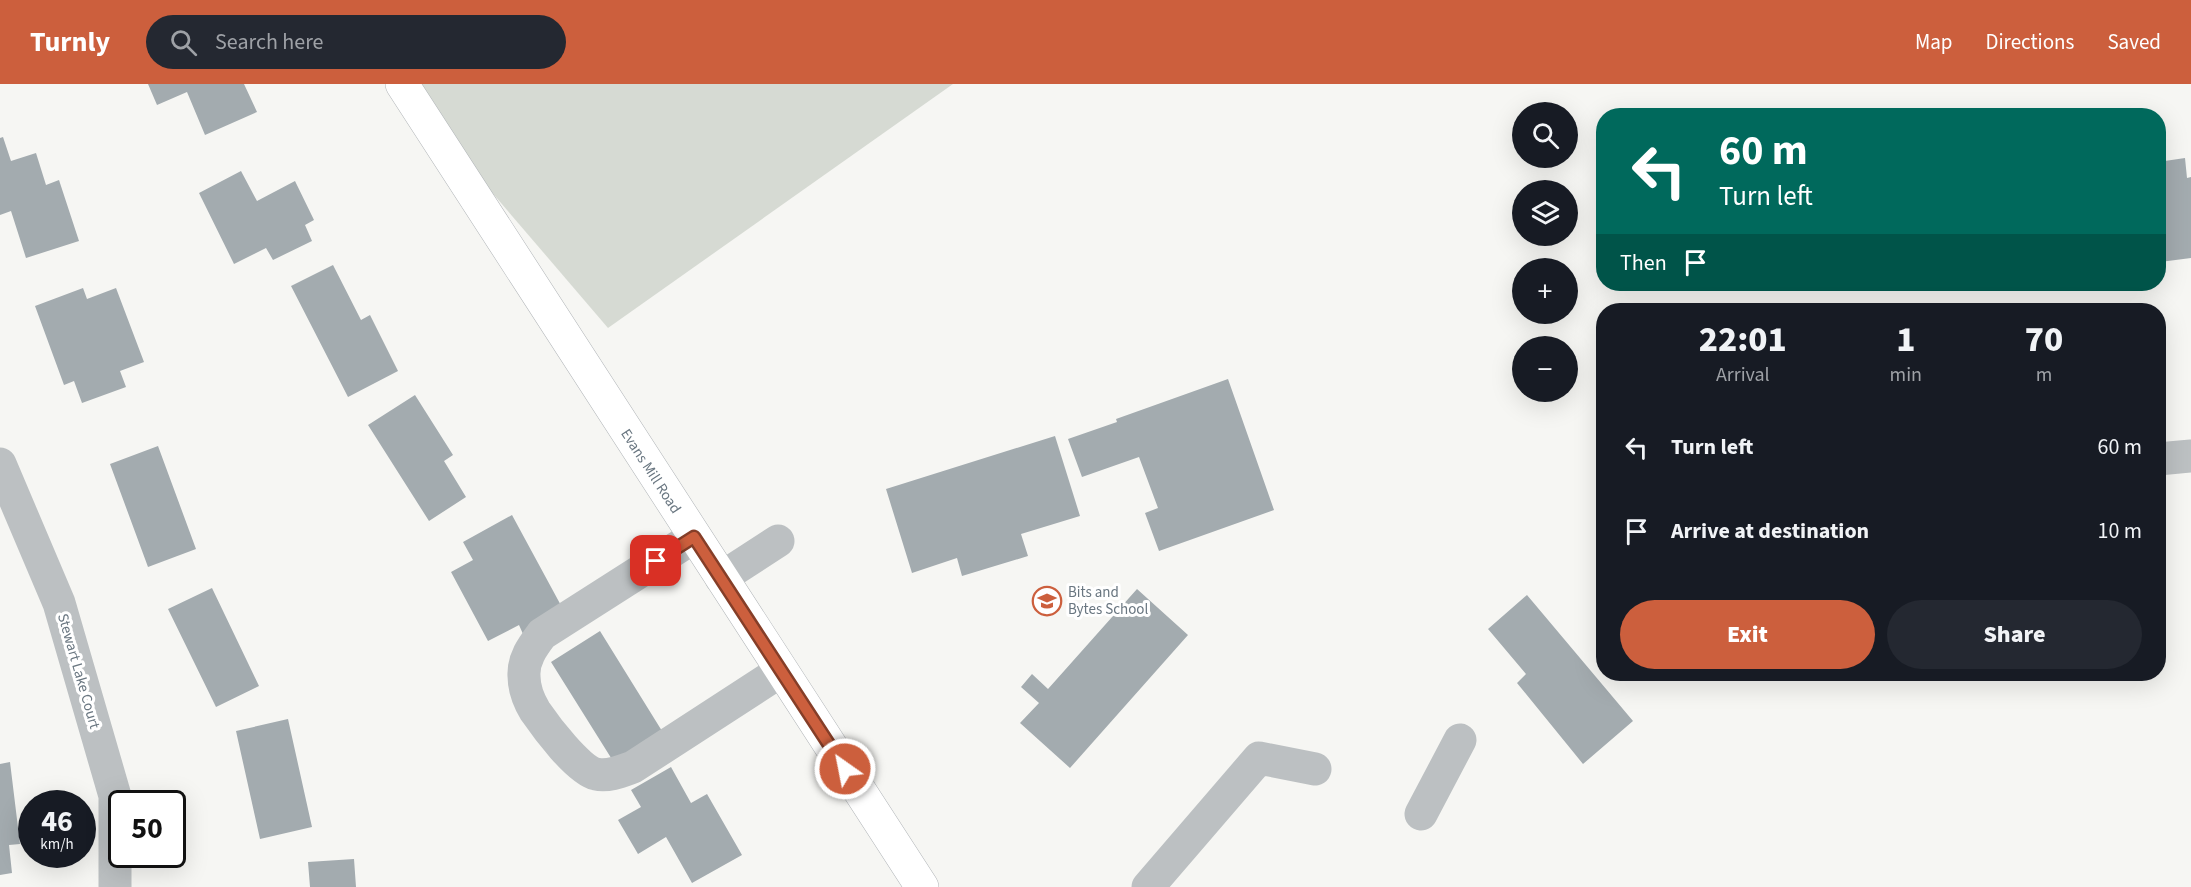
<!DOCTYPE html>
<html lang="en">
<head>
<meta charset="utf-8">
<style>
	body { margin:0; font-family:"Source Sans 3",sans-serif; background:#242831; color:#f1f3f6; height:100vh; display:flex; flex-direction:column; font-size:22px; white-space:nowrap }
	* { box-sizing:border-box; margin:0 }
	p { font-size:20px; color:#9ea1a6 }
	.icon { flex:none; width:33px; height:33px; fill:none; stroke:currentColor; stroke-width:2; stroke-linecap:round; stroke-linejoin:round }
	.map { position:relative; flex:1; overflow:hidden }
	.drawer { position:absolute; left:1596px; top:219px; width:570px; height:378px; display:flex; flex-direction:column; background:#171b24; border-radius:24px; box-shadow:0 6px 24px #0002 }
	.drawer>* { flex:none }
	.banner { position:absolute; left:1596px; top:24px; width:570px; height:183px; border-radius:24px; box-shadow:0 6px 24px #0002; background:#00695c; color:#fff; overflow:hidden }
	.controls { position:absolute; left:1512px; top:18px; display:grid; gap:12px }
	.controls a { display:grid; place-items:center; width:66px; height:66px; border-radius:50%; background:#171b24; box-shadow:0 6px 24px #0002; font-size:30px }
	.speed { position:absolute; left:18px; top:706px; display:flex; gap:12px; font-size:30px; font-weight:700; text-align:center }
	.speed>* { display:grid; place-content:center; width:78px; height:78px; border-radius:50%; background:#171b24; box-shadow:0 6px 24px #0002; line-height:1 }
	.speed small { font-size:15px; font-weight:400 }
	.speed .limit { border:3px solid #111; border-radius:9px; background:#fff; color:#111 }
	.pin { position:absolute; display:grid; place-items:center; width:51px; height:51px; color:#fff; margin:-26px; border-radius:12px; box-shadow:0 3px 9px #0006 }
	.me { position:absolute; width:66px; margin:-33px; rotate:327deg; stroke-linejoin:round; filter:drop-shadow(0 0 4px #0008) }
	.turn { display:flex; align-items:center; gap:21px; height:126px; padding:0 24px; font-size:27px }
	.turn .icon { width:78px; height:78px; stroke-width:2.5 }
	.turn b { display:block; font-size:42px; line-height:51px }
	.then { display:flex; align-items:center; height:57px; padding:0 24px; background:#0003; gap:12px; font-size:22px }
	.eta { display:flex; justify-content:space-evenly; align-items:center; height:102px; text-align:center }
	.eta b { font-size:36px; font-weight:800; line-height:42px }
	.button { display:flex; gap:12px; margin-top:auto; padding:12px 24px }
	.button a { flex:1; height:69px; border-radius:36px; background:#cc5f3d; color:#fff; font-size:24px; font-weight:800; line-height:69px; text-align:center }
	.button a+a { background:#242831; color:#f1f3f6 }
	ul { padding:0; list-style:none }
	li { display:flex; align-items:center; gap:18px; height:84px; padding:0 24px }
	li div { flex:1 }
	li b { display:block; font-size:22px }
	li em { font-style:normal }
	header { display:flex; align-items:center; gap:36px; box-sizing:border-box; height:84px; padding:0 30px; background:#cc5f3d; color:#fff }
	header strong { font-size:28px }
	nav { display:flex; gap:33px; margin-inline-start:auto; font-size:21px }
	.search { width:420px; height:54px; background:#242831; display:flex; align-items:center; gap:15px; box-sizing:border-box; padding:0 21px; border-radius:33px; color:#9ea1a6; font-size:22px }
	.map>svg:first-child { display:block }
</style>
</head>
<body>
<header>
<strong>Turnly</strong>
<div class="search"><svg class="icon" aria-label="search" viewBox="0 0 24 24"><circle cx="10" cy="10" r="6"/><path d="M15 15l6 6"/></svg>Search here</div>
<nav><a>Map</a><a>Directions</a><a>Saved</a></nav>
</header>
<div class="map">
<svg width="2191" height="803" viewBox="0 0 2191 803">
	<rect width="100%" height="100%" fill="#f6f6f3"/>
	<path fill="#d6dad3" d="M414 0H953L608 244 436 43Z"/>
	<path fill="#a3abaf" d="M148 0H244L257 28 205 51 187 8 157 21Z
		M3 53 11 77 36 69 46 101 59 96 79 157 26 174 11 127 0 131V54Z
		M2185 74 2187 94 2191 93V174L2160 178 2158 78Z
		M241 87 257 117 295 97 314 136 305 141 312 157 273 176 266 164 234 180 199 109Z
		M333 181 361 236 370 231 398 287 348 313 291 202Z
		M83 204 87 215 116 204 144 278 120 287 126 303 82 319 74 297 64 301 35 222Z
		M1228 295 1274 426 1159 467 1145 429 1158 424 1139 373 1082 393 1068 355 1117 338 1116 335Z
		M415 311 453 371 444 377 466 413 429 437 368 341Z
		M1055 352 1080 432 1021 450 1028 472 962 492 957 474 912 489 886 405Z
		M158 362 196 465 148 483 110 380Z
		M512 431 564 527 523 550 519 541 488 557 451 488 473 476 463 458Z
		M212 504 259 602 216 623 168 525Z
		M1137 505 1188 551 1070 684 1020 639 1039 619 1021 603 1032 590 1048 605Z
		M1527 511 1633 637 1583 680 1517 599 1526 590 1488 545Z
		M600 547 662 647 613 677 551 578Z
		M288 635 312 743 260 755 236 647Z
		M10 678 20 760 9 761 12 789 0 791V680Z
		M671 683 691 719 707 710 742 771 692 799 666 753 638 770 618 736 641 723 631 706Z
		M354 775 356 803H310L308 778Z"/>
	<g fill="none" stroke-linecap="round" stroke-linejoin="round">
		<g stroke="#b0b4b7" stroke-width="34">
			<path id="major" d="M402 0 922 803"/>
		</g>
		<path stroke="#bcc0c2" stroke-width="33" d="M2158 375 2191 372
			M0 380 59 519 115 712V803
			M694 453 542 550C533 562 523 575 524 592 524 604 529 617 535 627 546 643 578 686 596 690 608 693 622 687 633 683L781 587
			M721 494 778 457
			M1421 730 1460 656
			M1148 803 1259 674 1315 685"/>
		<use href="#major" stroke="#fff" stroke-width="33"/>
	</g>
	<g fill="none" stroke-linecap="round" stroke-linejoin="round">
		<g stroke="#853e28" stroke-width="15">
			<path id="route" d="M656 477 694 453 845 685"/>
		</g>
		<use href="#route" stroke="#cc5f3d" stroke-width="10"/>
	</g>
	<defs>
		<g id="school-ring" transform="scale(1.5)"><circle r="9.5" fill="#fff" stroke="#cc5f3d" stroke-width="1.5"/><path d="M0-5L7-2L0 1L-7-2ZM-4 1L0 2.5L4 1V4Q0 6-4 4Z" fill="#cc5f3d"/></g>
	</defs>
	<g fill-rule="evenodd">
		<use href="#school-ring" x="1047" y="517"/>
	</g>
	<g text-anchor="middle" stroke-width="6" stroke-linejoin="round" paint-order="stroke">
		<g font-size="15" fill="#697680" stroke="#fff">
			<text transform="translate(651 387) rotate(57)" y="5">Evans Mill Road</text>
			<text transform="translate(79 587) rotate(74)" y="5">Stewart Lake Court</text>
		</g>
		<g font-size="15" fill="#697680" stroke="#fff" text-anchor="start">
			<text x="1068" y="513">Bits and<tspan x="1068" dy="17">Bytes School</tspan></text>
		</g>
	</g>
</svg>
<div class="controls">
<a><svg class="icon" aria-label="search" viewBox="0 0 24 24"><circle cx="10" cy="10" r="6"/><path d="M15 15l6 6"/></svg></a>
<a><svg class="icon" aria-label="layers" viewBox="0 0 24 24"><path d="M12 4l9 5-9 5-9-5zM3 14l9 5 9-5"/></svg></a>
<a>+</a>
<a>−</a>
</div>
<div class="speed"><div>46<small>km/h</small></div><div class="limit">50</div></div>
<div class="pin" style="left:656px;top:477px;background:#d93025"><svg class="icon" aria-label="arrive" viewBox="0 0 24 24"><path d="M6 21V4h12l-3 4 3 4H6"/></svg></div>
<svg class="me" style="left:845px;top:685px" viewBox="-20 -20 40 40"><circle r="17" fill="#cc5f3d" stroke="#fff" stroke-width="3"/><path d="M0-11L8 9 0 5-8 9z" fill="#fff"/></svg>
<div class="banner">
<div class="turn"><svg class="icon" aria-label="left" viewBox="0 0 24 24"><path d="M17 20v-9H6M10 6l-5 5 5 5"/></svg><div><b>60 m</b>Turn left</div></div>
<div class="then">Then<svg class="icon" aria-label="arrive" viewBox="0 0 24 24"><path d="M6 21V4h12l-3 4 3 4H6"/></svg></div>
</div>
<section class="drawer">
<div class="eta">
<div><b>22:01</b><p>Arrival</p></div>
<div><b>1</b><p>min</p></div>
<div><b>70</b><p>m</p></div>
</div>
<ul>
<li><svg class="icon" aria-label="left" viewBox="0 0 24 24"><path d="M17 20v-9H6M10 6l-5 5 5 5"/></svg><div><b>Turn left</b></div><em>60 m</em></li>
<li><svg class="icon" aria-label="arrive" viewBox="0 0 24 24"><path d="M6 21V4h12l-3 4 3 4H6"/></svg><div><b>Arrive at destination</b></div><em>10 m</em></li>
</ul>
<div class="button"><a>Exit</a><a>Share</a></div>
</section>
</div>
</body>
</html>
